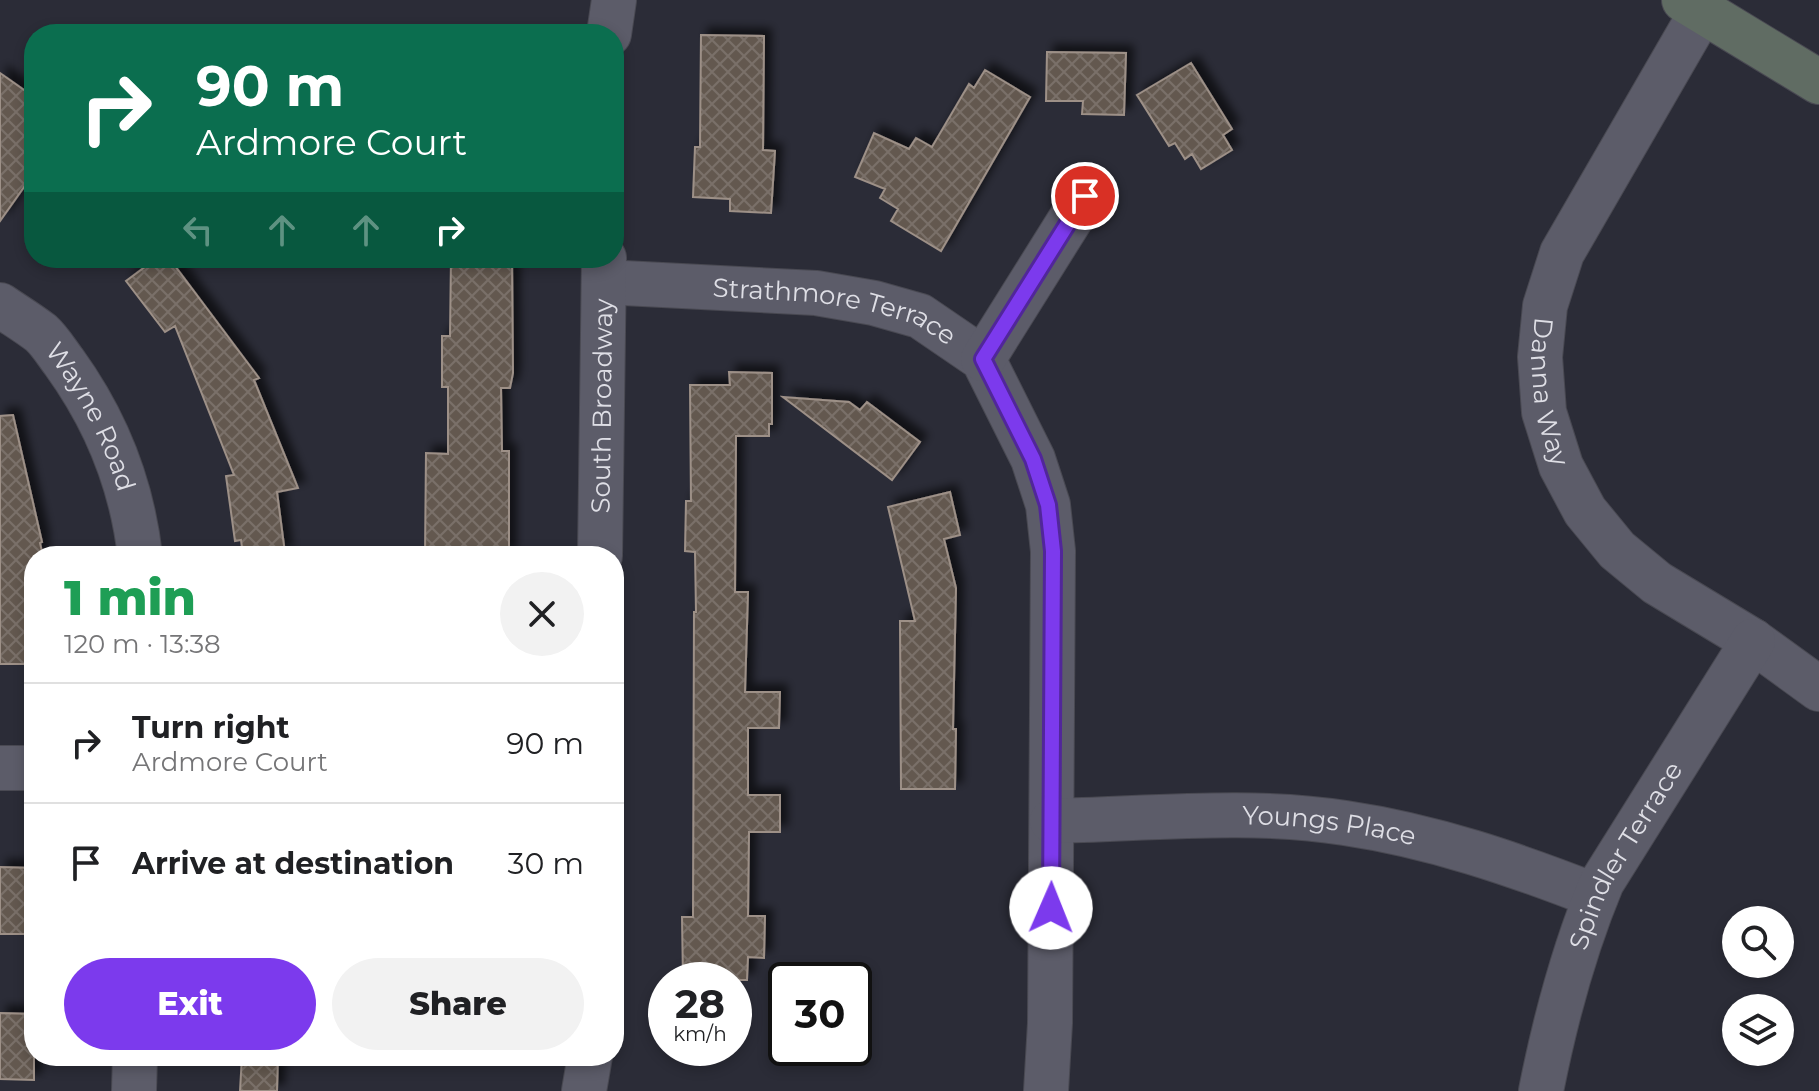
<!DOCTYPE html>
<html lang="en">
<head>
<meta charset="utf-8">
<style>
	body { margin:0; font-family:Montserrat,sans-serif; background:#f2f2f2; color:#202124; height:100vh; display:flex; flex-direction:column; font-size:30px; white-space:nowrap }
	* { box-sizing:border-box; margin:0 }
	p { font-size:26px; color:#757577 }
	.icon { flex:none; width:44px; height:44px; fill:none; stroke:currentColor; stroke-width:2; stroke-linecap:round; stroke-linejoin:round }
	.map { position:relative; flex:1; overflow:hidden }
	.drawer { position:absolute; left:24px; top:546px; width:600px; height:520px; display:flex; flex-direction:column; background:#fff; border-radius:32px; box-shadow:0 4px 12px #0003 }
	.drawer>* { flex:none }
	.banner { position:absolute; left:24px; top:24px; width:600px; height:244px; border-radius:32px; box-shadow:0 4px 12px #0003; background:#0b6e4f; color:#fff; overflow:hidden }
	.buttons { position:absolute; left:1722px; top:906px; display:grid; gap:16px }
	.buttons a { display:grid; place-items:center; width:72px; height:72px; border-radius:50%; background:#fff; box-shadow:0 4px 12px #0003; font-size:40px }
	.speed { position:absolute; left:648px; top:962px; display:flex; gap:16px; font-size:40px; font-weight:700; text-align:center }
	.speed>* { display:grid; place-content:center; width:104px; height:104px; border-radius:50%; background:#fff; box-shadow:0 4px 12px #0003; line-height:1 }
	.speed small { font-size:20px; font-weight:400 }
	.speed .limit { border:4px solid #111; border-radius:12px; background:#fff; color:#111 }
	.pin { position:absolute; display:grid; place-items:center; width:68px; height:68px; color:#fff; margin:-34px; border:4px solid #fff; border-radius:50%; box-shadow:0 2px 8px #0007 }
	.me { position:absolute; width:88px; margin:-44px; rotate:1deg; stroke-linejoin:round; filter:drop-shadow(0 0 6px #0008) }
	.turn { display:flex; align-items:center; gap:28px; height:168px; padding:0 40px; font-size:36px }
	.turn .icon { width:104px; height:104px; stroke-width:2.5 }
	.turn b { display:block; font-size:56px; line-height:68px }
	.lanes { display:flex; align-items:center; height:76px; padding:0 40px; background:#0003; justify-content:center; gap:40px; direction:ltr }
	.lanes .off { opacity:.35 }
	.round { display:grid; place-items:center; flex:none; width:84px; height:84px; border-radius:42px; background:#f2f2f2 }
	.head { display:flex; align-items:center; justify-content:space-between; height:136px; padding:0 40px }
	h1 { font-size:48px; font-weight:800; line-height:60px; color:#1e9e55 }
	.action { display:flex; gap:16px; margin-top:auto; padding:16px 40px }
	.action a { flex:1; height:92px; border-radius:48px; background:#7c3aed; color:#fff; font-size:32px; font-weight:800; line-height:92px; text-align:center }
	.action a+a { background:#f2f2f2; color:#202124 }
	ul { padding:0; list-style:none }
	li { display:flex; align-items:center; gap:24px; height:120px; padding:0 40px; border-top:2px solid #e0e0e0 }
	li div { flex:1 }
	li b { display:block; font-size:30px }
	li em { font-style:normal }
	.map>svg:first-child { display:block }
</style>
</head>
<body>
<div class="map">
<svg width="1819" height="1091" viewBox="0 0 1819 1091">
	<defs>
		<pattern id="building-cross-hatch" width="8" height="8" patternUnits="userSpaceOnUse" patternTransform="scale(2)"><rect width="8" height="8" fill="#645950"/><path d="M0 0l8 8M0 8l8-8" fill="none" stroke="#7a7069"/></pattern>
		<filter id="shadow"><feDropShadow dx="7" dy="-7" stdDeviation="4" flood-color="#0009"/></filter>
	</defs>
	<rect width="100%" height="100%" fill="#2b2c37"/>
	<path fill="url(#building-cross-hatch)" stroke="#9d9087" stroke-width="2" filter="url(#shadow)" d="M701 35 764 36 763 150 775 151 771 213 730 211V199L693 197 695 147H700Z
		M1047 52 1126 53 1124 115 1082 114 1083 101H1046Z
		M1191 63 1232 129 1223 135 1232 150 1201 169 1192 154 1185 159 1175 143 1169 146 1137 95Z
		M985 70 1030 97 941 251 891 221 898 209 880 198 885 189 855 177 874 133 909 149 916 138 932 147 969 84 974 88Z
		M0 73 34 97V173L0 221Z
		M157 258H169L259 378 254 380 298 488 277 492 285 553 243 556 241 540 235 541 226 476 234 475 175 326 165 332 126 281Z
		M451 258H512L513 373 510 388H501L502 451H509V556H425L426 453 448 454V387H442V336H450Z
		M729 372 772 373V424H769V436H736L735 592H748L745 692H780L779 728H748V795H780V832H749L748 916H765L764 958 748 957 747 980H683L682 917H693L694 612H696L695 552 685 551 686 501H691L690 385H730Z
		M783 397 849 402 860 410 867 402 920 442 892 480Z
		M13 415 42 542 40 543 43 556H34V664H0V416Z
		M950 492 960 535 944 539 956 588 953 729H956L955 789H901L900 621H915L888 507Z
		M0 867 34 868V934H0Z
		M0 1013 34 1014V1080L0 1079Z
		M242 1056H278L277 1091H240Z"/>
	<g fill="none" stroke-linecap="round" stroke-linejoin="round">
		<g stroke="#494952" stroke-width="46">
			<g id="street">
				<path id="s1" d="M1702 11 1562 253 1545 306 1540 357 1544 412 1561 466 1585 511 1617 550 1657 583 1753 641 1819 689"/>
				<path d="M609 34 614 0"/>
				<path id="s2" d="M604 282 816 293 874 303 920 316 983 359 1033 459 1048 505 1053 551 1050 1023 1046 1091"/>
				<path id="s3" d="M0 305C13 314 28 323 41 333 50 341 57 353 64 362 106 420 132 485 140 556"/>
				<path d="M983 359 1085 196"/>
				<path id="s4" d="M600 556 604 258"/>
				<path d="M0 768H34"/>
				<path id="s5" d="M1052 821C1149 819 1249 808 1345 823 1433 836 1514 864 1596 896"/>
				<path d="M134 1091 135 1056"/>
				<path d="M584 1091 590 1056"/>
				<path id="s6" d="M1541 1091C1555 1020 1574 949 1602 882L1753 641"/>
			</g>
		</g>
		<g stroke="#494952" stroke-width="46">
			<path id="secondary" d="M1684 0 1819 82"/>
		</g>
		<use href="#street" stroke="#5c5c69" stroke-width="44"/>
		<use href="#secondary" stroke="#606c63" stroke-width="44"/>
	</g>
	<g fill="none" stroke-linecap="round" stroke-linejoin="round">
		<g stroke="#51269a" stroke-width="20">
			<path id="route" d="M1051 908 1053 551 1048 505 1033 459 983 359 1085 196"/>
		</g>
		<use href="#route" stroke="#7c3aed" stroke-width="14"/>
	</g>
	<g text-anchor="middle" stroke-width="6" stroke-linejoin="round" paint-order="stroke">
		<g font-size="26" fill="#dedee5" stroke="#22222c">
			<text dy="9" stroke="none"><textPath href="#s2" startOffset="234">Strathmore Terrace</textPath></text>
			<text dy="9" stroke="none"><textPath href="#s1" startOffset="422">Danna Way</textPath></text>
			<text dy="9" stroke="none"><textPath href="#s4" startOffset="150">South Broadway</textPath></text>
			<text dy="9" stroke="none"><textPath href="#s3" startOffset="148">Wayne Road</textPath></text>
			<text dy="9" stroke="none"><textPath href="#s5" startOffset="278">Youngs Place</textPath></text>
			<text dy="9" stroke="none"><textPath href="#s6" startOffset="252">Spindler Terrace</textPath></text>
		</g>
	</g>
</svg>
<div class="buttons">
<a><svg class="icon" aria-label="search" viewBox="0 0 24 24"><circle cx="10" cy="10" r="6"/><path d="M15 15l6 6"/></svg></a>
<a><svg class="icon" aria-label="layers" viewBox="0 0 24 24"><path d="M12 4l9 5-9 5-9-5zM3 14l9 5 9-5"/></svg></a>
</div>
<div class="speed"><div>28<small>km/h</small></div><div class="limit">30</div></div>
<div class="pin" style="left:1085px;top:196px;background:#d93025"><svg class="icon" aria-label="arrive" viewBox="0 0 24 24"><path d="M6 21V4h12l-3 4 3 4H6"/></svg></div>
<svg class="me" style="left:1051px;top:908px" viewBox="-20 -20 40 40"><circle r="19" fill="#fff"/><path d="M0-13L10 11 0 6-10 11z" fill="#7c3aed"/></svg>
<div class="banner">
<div class="turn"><svg class="icon" aria-label="right" viewBox="0 0 24 24"><path d="M7 20v-9h11M14 6l5 5-5 5"/></svg><div><b>90 m</b>Ardmore Court</div></div>
<div class="lanes"><svg class="icon off" aria-label="left" viewBox="0 0 24 24"><path d="M17 20v-9H6M10 6l-5 5 5 5"/></svg><svg class="icon off" aria-label="ahead" viewBox="0 0 24 24"><path d="M12 20V5M6 11l6-6 6 6"/></svg><svg class="icon off" aria-label="ahead" viewBox="0 0 24 24"><path d="M12 20V5M6 11l6-6 6 6"/></svg><svg class="icon" aria-label="right" viewBox="0 0 24 24"><path d="M7 20v-9h11M14 6l5 5-5 5"/></svg></div>
</div>
<section class="drawer">
<div class="head"><div><h1>1 min</h1><p>120 m · 13:38</p></div><a class="round"><svg class="icon" aria-label="close" viewBox="0 0 24 24"><path d="M6 6l12 12M18 6L6 18"/></svg></a></div>
<ul>
<li><svg class="icon" aria-label="right" viewBox="0 0 24 24"><path d="M7 20v-9h11M14 6l5 5-5 5"/></svg><div><b>Turn right</b><p>Ardmore Court</p></div><em>90 m</em></li>
<li><svg class="icon" aria-label="arrive" viewBox="0 0 24 24"><path d="M6 21V4h12l-3 4 3 4H6"/></svg><div><b>Arrive at destination</b></div><em>30 m</em></li>
</ul>
<div class="action"><a>Exit</a><a>Share</a></div>
</section>
</div>
</body>
</html>
